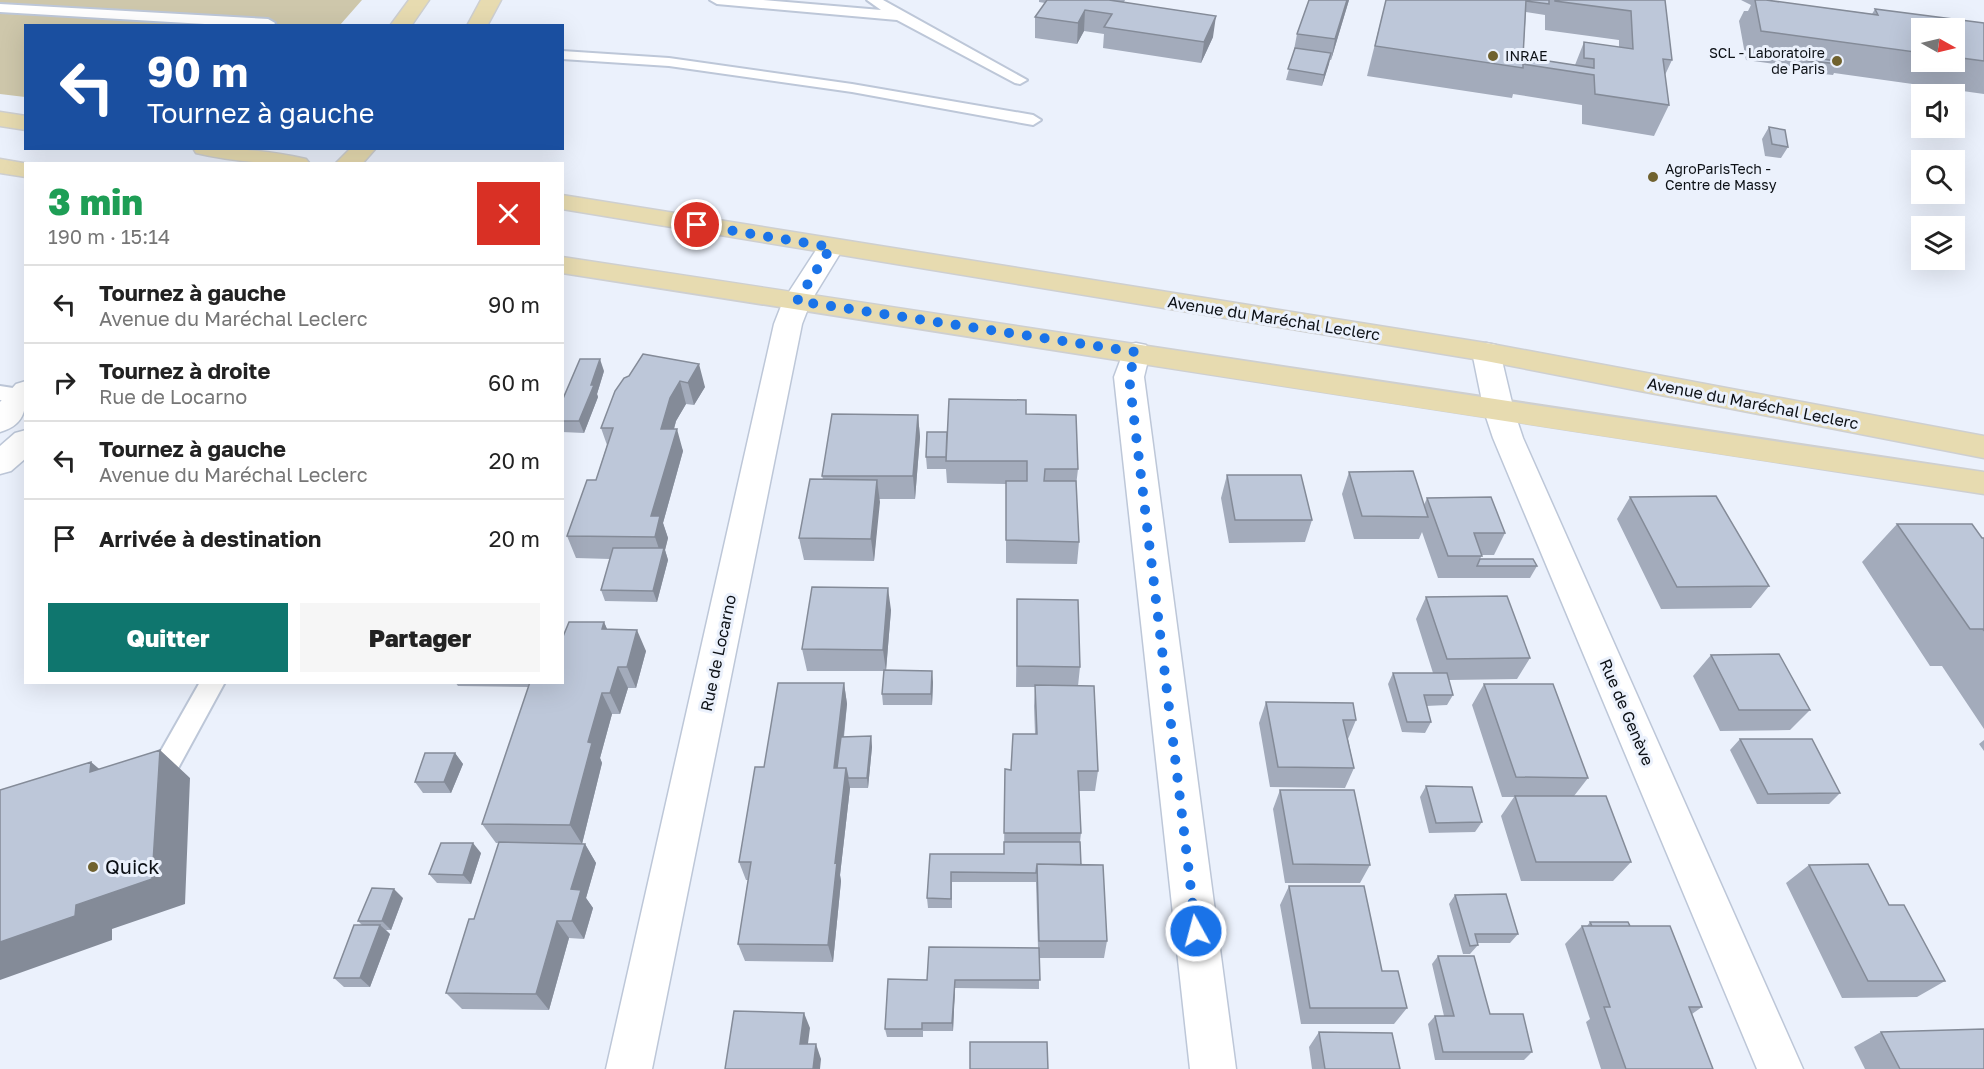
<!DOCTYPE html>
<html lang="fr">
<head>
<meta charset="utf-8">
<style>
	body { margin:0; font-family:"Golos Text",sans-serif; background:#f6f6f6; color:#222; height:100vh; display:flex; flex-direction:column; font-size:22px; white-space:nowrap }
	* { box-sizing:border-box; margin:0 }
	p { font-size:20px; color:#767676 }
	.icon { flex:none; width:33px; height:33px; fill:none; stroke:currentColor; stroke-width:2; stroke-linecap:round; stroke-linejoin:round }
	.map { position:relative; flex:1; overflow:hidden }
	.panel { position:absolute; left:24px; top:162px; width:540px; height:522px; display:flex; flex-direction:column; background:#fff; border-radius:0px; box-shadow:0 6px 24px #0002 }
	.panel>* { flex:none }
	.hud { position:absolute; left:24px; top:24px; width:540px; height:126px; border-radius:0px; box-shadow:0 6px 24px #0002; background:#1a4fa0; color:#fff; overflow:hidden }
	.needle { width:39px; rotate:98deg }
	.controls { position:absolute; left:1911px; top:18px; display:grid; gap:12px }
	.controls a { display:grid; place-items:center; width:54px; height:54px; border-radius:0px; background:#fff; box-shadow:0 6px 24px #0002; font-size:30px }
	.pin { position:absolute; display:grid; place-items:center; width:51px; height:51px; color:#fff; margin:-26px; border:3px solid #fff; border-radius:50%; box-shadow:0 2px 6px #0007 }
	.me { position:absolute; width:66px; margin:-33px; rotate:353deg; stroke-linejoin:round; filter:drop-shadow(0 0 4px #0008) }
	.turn { display:flex; align-items:center; gap:21px; height:126px; padding:0 24px; font-size:27px }
	.turn .icon { width:78px; height:78px; stroke-width:2.5 }
	.turn b { display:block; font-size:42px; line-height:51px }
	.round { display:grid; place-items:center; flex:none; width:63px; height:63px; border-radius:0px; background:#f6f6f6 }
	.headline { display:flex; align-items:center; justify-content:space-between; height:102px; padding:0 24px }
	h1 { font-size:36px; font-weight:800; line-height:45px; color:#1e9e55 }
	.button { display:flex; gap:12px; margin-top:auto; padding:12px 24px }
	.button a { flex:1; height:69px; border-radius:0px; background:#0f766e; color:#fff; font-size:24px; font-weight:800; line-height:69px; text-align:center }
	.button a+a { background:#f6f6f6; color:#222 }
	ul { padding:0; list-style:none }
	li { display:flex; align-items:center; gap:18px; height:78px; padding:0 24px; border-top:2px solid #e0e0e0 }
	li div { flex:1 }
	li b { display:block; font-size:22px }
	li em { font-style:normal }
	.map>svg:first-child { display:block }
</style>
</head>
<body>
<div class="map">
<svg width="1984" height="1069" viewBox="0 0 1984 1069">
	<rect width="100%" height="100%" fill="#ebf1fc"/>
	<path fill="#cec7ab" d="M0 0H362L340 25 26 26 25 97 0 94Z"/>
	<g fill="none" stroke-linecap="round" stroke-linejoin="round">
		<g stroke="#bdc7d8" stroke-width="4">
			<path id="service" d="M710 0H763L881 10 867 0H883L1027 80 1020 84 1015 83 897 20 717 4Z
				M0 4 268 19 275 23 273 26H239L0 12Z
				M562 51 669 58 852 84 1033 115 1041 120 1033 125 852 92 669 66 562 59Z
				M0 386 26 390V402L0 400Z
				M200 682H225L176 772 167 776 158 772 154 764 158 756Z"/>
		</g>
		<g stroke="#bdc7d8" stroke-width="3">
			<path id="minor" d="M831 239 840 242 844 247 811 301 802 324 652 1069H606L774 324 783 301 818 247 822 242Z
				M1136 343 1146 345 1150 352 1144 377 1236 1069H1190L1114 377 1126 345Z
				M1486 343 1496 345 1500 352 1514 411 1523 438 1803 1069H1757L1493 438 1484 411 1472 352 1476 345Z"/>
		</g>
		<g stroke="#bdc7d8" stroke-width="3">
			<path id="tertiary" d="M26 381C26 405 28 424 0 432V402L16 384Z
				M26 430V458L11 471 0 474V446L15 433Z"/>
		</g>
		<g stroke="#cecfd0" stroke-width="3">
			<path id="primary" d="M409 0H429L411 26H390Z
				M481 0H501L487 26H467Z
				M0 112 26 116V130L0 126Z
				M193 148C231 148 268 150 306 159L310 164C271 164 234 162 196 153Z
				M351 148H376L362 164H335Z
				M0 159 29 164H26V177L0 173Z
				M562 195 1486 343 1984 436V458L1486 361 562 209Z
				M562 257C1036 328 1510 403 1984 472V494C1510 424 1036 346 562 273Z"/>
		</g>
		<use href="#service" fill="#fff" fill-rule="evenodd"/>
		<use href="#minor" fill="#fff" fill-rule="evenodd"/>
		<use href="#tertiary" fill="#fff" fill-rule="evenodd"/>
		<use href="#primary" fill="#e7dbb0" fill-rule="evenodd"/>
	</g>
	<path fill="#a3abbb" fill-rule="evenodd" d="M1039 0H1125L1124 2 1213 37 1201 63 1103 48 1104 34 1084 31 1077 44 1035 38V17L1045 3 1039 2Z
		M1309 0H1349L1331 60H1330L1322 86 1286 80 1293 55 1297 34Z
		M1386 0H1665L1672 60 1665 75 1669 105 1654 136 1582 124V105L1513 94 1512 98 1367 76ZM1526 12 1545 15V30L1619 40V47L1584 42 1575 65 1523 57Z
		M1741 0H1766L1872 14 1875 9 1984 23V94L1834 73 1833 75 1796 71V67L1746 60 1739 21 1744 11H1748L1751 5ZM1922 28H1954V62H1922Z
		M1769 127 1788 147 1781 158 1765 156 1762 139Z
		M643 354 705 387 694 405 686 404 676 421 674 429 683 451 663 523 668 538 665 550 668 560 657 602 605 601 601 590 610 559 576 558 567 536 596 480 607 445 601 428Z
		M604 371 597 394 598 397 584 433 562 432V401Z
		M1026 414 1078 469 1076 486 1079 542 1077 564 1006 563V484L947 483 946 469H927L926 457 947 432Z
		M918 415 920 437 915 499H879L874 561 804 560 799 538 823 479 822 476Z
		M1349 472 1424 505 1427 498 1505 533 1494 555H1482L1480 559 1537 566 1530 578H1438L1422 532 1419 539H1354L1342 494Z
		M1227 475 1312 520 1305 542 1229 543 1221 498Z
		M1630 497 1769 586 1751 608 1661 609 1617 519Z
		M1897 524 1984 538V729L1942 666H1930L1862 562Z
		M1426 597 1530 658 1517 679 1449 680 1453 695 1447 705 1426 706 1431 722 1425 733 1402 732 1388 684 1393 673H1433L1416 619Z
		M1017 599 1080 667 1078 686 1098 771 1095 791H1079L1081 833 1080 842 1081 865 1107 941 1104 958H1039V989L955 988 953 1031H923V1037H887L885 1029 927 980 1038 948 1036 882H952V908H928L927 898 930 854H1004L1005 769 1011 770 1035 734 1034 706 1035 687H1016Z
		M891 610 886 670 933 682 932 705H883L882 694 884 671H807L802 649Z
		M604 622 607 629 646 651 636 688H628L620 714H612L600 758 602 763 582 844H585L596 863 586 898 593 908 584 939 569 938 549 1010 462 1009 446 993 474 919 499 843H496L482 824 529 687 458 686 455 682H562Z
		M1711 655 1810 710 1790 730 1720 731 1693 676Z
		M844 683 847 704 844 737 871 736 872 747 868 788H850L840 875 841 881 833 962 745 961 738 944 748 880H746L739 862 764 767Z
		M1484 684 1588 778 1574 796 1631 862 1613 881H1521L1501 816 1514 797H1502L1472 705Z
		M1266 702 1356 720 1348 739 1354 768 1345 788 1270 787 1259 723Z
		M1740 739 1840 793 1829 804H1757L1730 750Z
		M1984 740V751L1979 744Z
		M455 753 463 764 451 793H423L415 782Z
		M1426 786 1482 822 1475 832 1429 833 1420 797Z
		M1280 790 1370 865 1360 883H1285L1273 809Z
		M481 853 471 884 437 883 429 874Z
		M1809 865 1889 905 1945 981 1917 997 1842 998 1786 883Z
		M1289 886 1382 971 1407 1008 1394 1024H1301L1280 905Z
		M1455 895 1518 934 1510 943H1477L1478 945 1470 954H1463L1449 904Z
		M403 898 391 930H386L390 934 370 987H344L334 978 362 925 358 921Z
		M1590 922 1630 926 1702 1007 1692 1014 1713 1069H1601L1586 1022 1590 1019 1565 944 1582 926H1587Z
		M1438 956 1490 1014 1532 1052 1524 1060H1435L1428 1024 1435 1016H1444L1432 964Z
		M1319 1032 1400 1069H1312L1309 1047Z
		M1881 1032 1984 1069H1865L1854 1047Z"/>
	<path fill="#848b98" d="M1347 0H1349L1331 60 1335 39Z
		M1085 10 1084 31 1077 44 1078 23Z
		M1216 16 1213 37 1201 63 1204 42Z
		M1331 53 1329 64 1322 86 1324 75Z
		M600 359 604 371 597 394 598 397 584 433 579 421Z
		M699 364 705 387 694 405 688 383Z
		M680 381 686 404 676 421 668 451 661 429 670 398Z
		M918 415 920 437 915 499 913 476Z
		M677 429 683 451 663 523 668 538 665 550 668 560 657 602 653 591 662 558 655 537 651 516Z
		M877 480 880 502 874 561 871 539Z
		M888 588 891 610 886 671 883 650Z
		M604 622 613 643 602 629Z
		M637 630 646 651 636 688 627 667Z
		M618 667 628 688 620 714 610 693Z
		M932 671 933 682 932 705 931 694Z
		M844 683 847 704 839 778 834 768Z
		M602 693 612 714 600 758 602 763 582 844 570 825 588 742Z
		M871 736 872 747 868 788 867 778Z
		M160 750 190 778 185 904 112 929V940L0 980V942L76 905Z
		M455 753 463 764 451 793 444 782Z
		M91 762 124 790 90 772Z
		M846 768 850 788 840 875 841 881 833 962 828 945 835 863Z
		M473 843 481 853 471 884 463 875Z
		M585 844 596 863 586 898 593 908 584 939 572 921 571 889Z
		M394 889 403 898 391 930 382 921Z
		M557 921 569 938 549 1010 536 994Z
		M380 925 390 934 370 987 360 978Z
		M955 980V988L953 1031 952 1023Z
		M804 1013 810 1028 806 1059 800 1044Z
		M816 1044 821 1059 820 1069H813Z"/>
	<path fill="#bdc7d9" stroke="#848b98" stroke-width="1.5" d="M1047 0H1109L1216 16 1204 42 1104 27 1112 14 1085 10 1078 23 1035 17Z
		M1309 0H1347L1335 39 1297 34Z
		M1386 0H1526L1523 57 1594 68V59L1584 58V42L1633 49 1631 11 1555 1V0H1665L1672 60 1663 59 1669 105 1595 94 1594 75 1523 64V68L1375 46Z
		M1526 0H1549V4L1526 1Z
		M1755 0H1766L1878 15 1875 9 1984 23V61L1954 57V28H1922V53L1761 31Z
		M1295 48 1331 53 1324 75 1288 69Z
		M1802 56 1836 61 1839 64 1802 60Z
		M1769 127 1785 130 1788 147 1772 144Z
		M643 354 699 364 688 383 680 381 670 398 661 429H677L651 516H660L655 537 567 536 587 480H596L613 428H601L615 391 624 378 629 376Z
		M580 359H600L591 385H594L579 421H562V401Z
		M949 399 1026 400V414L1076 415 1078 469H1045L1044 481H1076L1079 542 1006 540V481H1027V461H946Z
		M832 414 918 415 913 476H822Z
		M927 432H947L946 457H926Z
		M1413 471 1428 517 1362 516 1349 472Z
		M1227 475H1301L1312 520H1235Z
		M810 479 877 480 871 539 799 538Z
		M1716 496 1769 586 1677 587 1630 497Z
		M1491 497 1505 533H1474L1482 556H1448L1427 498Z
		M1897 524H1972L1982 538H1984V631L1983 629H1970Z
		M613 548H664L653 591 601 590Z
		M1480 559H1533L1537 566H1477Z
		M812 587 888 588 883 650 802 649Z
		M1507 596 1530 658 1447 659 1426 597Z
		M1017 599 1078 600 1080 667 1017 666Z
		M569 622H604L602 629 637 630 627 667H618L610 693H602L588 742 592 743 570 825 482 824 530 682H562V639Z
		M1779 654 1810 710H1739L1711 655Z
		M884 670 932 671 931 694H882Z
		M1393 673H1447L1453 695H1424L1431 722H1407Z
		M778 683H844L834 768H846L835 863 837 862 828 945 738 944 751 862H739L755 767H764Z
		M1484 684H1553L1588 778 1516 777Z
		M1035 685 1094 686 1098 771H1078L1081 833H1004L1005 769 1011 770 1013 734H1037Z
		M1266 702 1353 703 1356 720H1343L1354 768 1278 767Z
		M871 736 867 778H848L846 768H837L841 737Z
		M1740 739H1812L1840 793 1768 794Z
		M160 750 152 879 76 905 75 916 0 942V790L91 762 90 772Z
		M425 753H455L444 782H415Z
		M1426 786 1472 787 1482 822 1436 823Z
		M1280 790H1354L1370 865 1293 864Z
		M1515 796H1606L1631 862H1536Z
		M499 842 585 844 571 889 581 890 572 921H557L536 994 446 993 469 919H474Z
		M1004 842H1080L1081 865 1037 864 1036 873 951 872V899L927 898 930 854H1004Z
		M441 843H473L463 875 429 874Z
		M1037 864 1103 865 1107 941H1039Z
		M1868 864 1889 905H1904L1945 981H1868L1809 865Z
		M1289 886H1364L1382 971H1398L1407 1008H1310Z
		M372 888 394 889 382 921H358Z
		M1506 894 1518 934H1475L1478 945 1470 946 1455 895Z
		M1590 922H1628L1630 926H1592Z
		M354 925H380L360 978H334Z
		M1582 926H1670L1702 1007H1689L1713 1069H1626L1604 1007H1610Z
		M929 947 1039 948 1040 980H955L952 1023H922V1029H885L888 979 927 980Z
		M1438 956H1474L1490 1014H1523L1532 1052H1443L1435 1016H1454Z
		M734 1011 804 1013 800 1044H816L813 1069H725Z
		M1984 1029V1069H1900L1881 1032Z
		M1319 1032 1392 1033 1400 1069H1325Z
		M970 1042H1047L1048 1069H970Z"/>
	<g fill="none" stroke-linecap="round" stroke-linejoin="round">
		<path stroke="#1a73e8" stroke-width="10" stroke-dasharray="0 18" d="M697 225 831 247 797 301 1136 352 1129 377 1196 931"/>
	</g>
	<g fill="#70622f" stroke="#ebf1fc" stroke-width="2">
		<circle cx="1493" cy="56" r="6"/>
		<circle cx="1837" cy="61" r="6"/>
		<circle cx="1653" cy="177" r="6"/>
		<circle cx="93" cy="867" r="6"/>
	</g>
	<g text-anchor="middle" stroke-width="6" stroke-linejoin="round" paint-order="stroke">
		<g font-size="14" fill="#0c1015" stroke="#ebf1fc" text-anchor="start">
			<text x="1825" y="58" text-anchor="end">SCL - Laboratoire<tspan x="1825" dy="16">de Paris</tspan></text>
			<text x="1505" y="61">INRAE</text>
			<text x="1665" y="174">AgroParisTech -<tspan x="1665" dy="16">Centre de Massy</tspan></text>
		</g>
		<g font-size="16" fill="#0c1015" stroke="#ebf1fc">
			<text transform="translate(1274 318) rotate(9)" y="6">Avenue du Maréchal Leclerc</text>
			<text transform="translate(1753 403) rotate(11)" y="6">Avenue du Maréchal Leclerc</text>
			<text transform="translate(718 653) rotate(-78)" y="6">Rue de Locarno</text>
			<text transform="translate(1627 712) rotate(67)" y="6">Rue de Genève</text>
		</g>
		<g font-size="20" fill="#0c1015" stroke="#ebf1fc" text-anchor="start">
			<text x="105" y="874">Quick</text>
		</g>
	</g>
</svg>
<div class="controls">
<a><svg class="needle" viewBox="-14 -14 28 28"><path d="M0-13l5 13h-10z" fill="#e53935"/><path d="M0 13l5-13h-10z" fill="#767676"/></svg></a>
<a><svg class="icon" aria-label="sound" viewBox="0 0 24 24"><path d="M4 9h4l5-4v14l-5-4H4zM17 9q2 3 0 6"/></svg></a>
<a><svg class="icon" aria-label="search" viewBox="0 0 24 24"><circle cx="10" cy="10" r="6"/><path d="M15 15l6 6"/></svg></a>
<a><svg class="icon" aria-label="layers" viewBox="0 0 24 24"><path d="M12 4l9 5-9 5-9-5zM3 14l9 5 9-5"/></svg></a>
</div>
<div class="pin" style="left:697px;top:225px;background:#d93025"><svg class="icon" aria-label="arrive" viewBox="0 0 24 24"><path d="M6 21V4h12l-3 4 3 4H6"/></svg></div>
<svg class="me" style="left:1196px;top:931px" viewBox="-20 -20 40 40"><circle r="17" fill="#1a73e8" stroke="#fff" stroke-width="3"/><path d="M0-11L8 9 0 5-8 9z" fill="#fff"/></svg>
<div class="hud">
<div class="turn"><svg class="icon" aria-label="left" viewBox="0 0 24 24"><path d="M17 20v-9H6M10 6l-5 5 5 5"/></svg><div><b>90 m</b>Tournez à gauche</div></div>
</div>
<section class="panel">
<div class="headline"><div><h1>3 min</h1><p>190 m · 15:14</p></div><a class="round" style="background:#d93025;color:#fff"><svg class="icon" aria-label="close" viewBox="0 0 24 24"><path d="M6 6l12 12M18 6L6 18"/></svg></a></div>
<ul>
<li><svg class="icon" aria-label="left" viewBox="0 0 24 24"><path d="M17 20v-9H6M10 6l-5 5 5 5"/></svg><div><b>Tournez à gauche</b><p>Avenue du Maréchal Leclerc</p></div><em>90 m</em></li>
<li><svg class="icon" aria-label="right" viewBox="0 0 24 24"><path d="M7 20v-9h11M14 6l5 5-5 5"/></svg><div><b>Tournez à droite</b><p>Rue de Locarno</p></div><em>60 m</em></li>
<li><svg class="icon" aria-label="left" viewBox="0 0 24 24"><path d="M17 20v-9H6M10 6l-5 5 5 5"/></svg><div><b>Tournez à gauche</b><p>Avenue du Maréchal Leclerc</p></div><em>20 m</em></li>
<li><svg class="icon" aria-label="arrive" viewBox="0 0 24 24"><path d="M6 21V4h12l-3 4 3 4H6"/></svg><div><b>Arrivée à destination</b></div><em>20 m</em></li>
</ul>
<div class="button"><a>Quitter</a><a>Partager</a></div>
</section>
</div>
</body>
</html>
